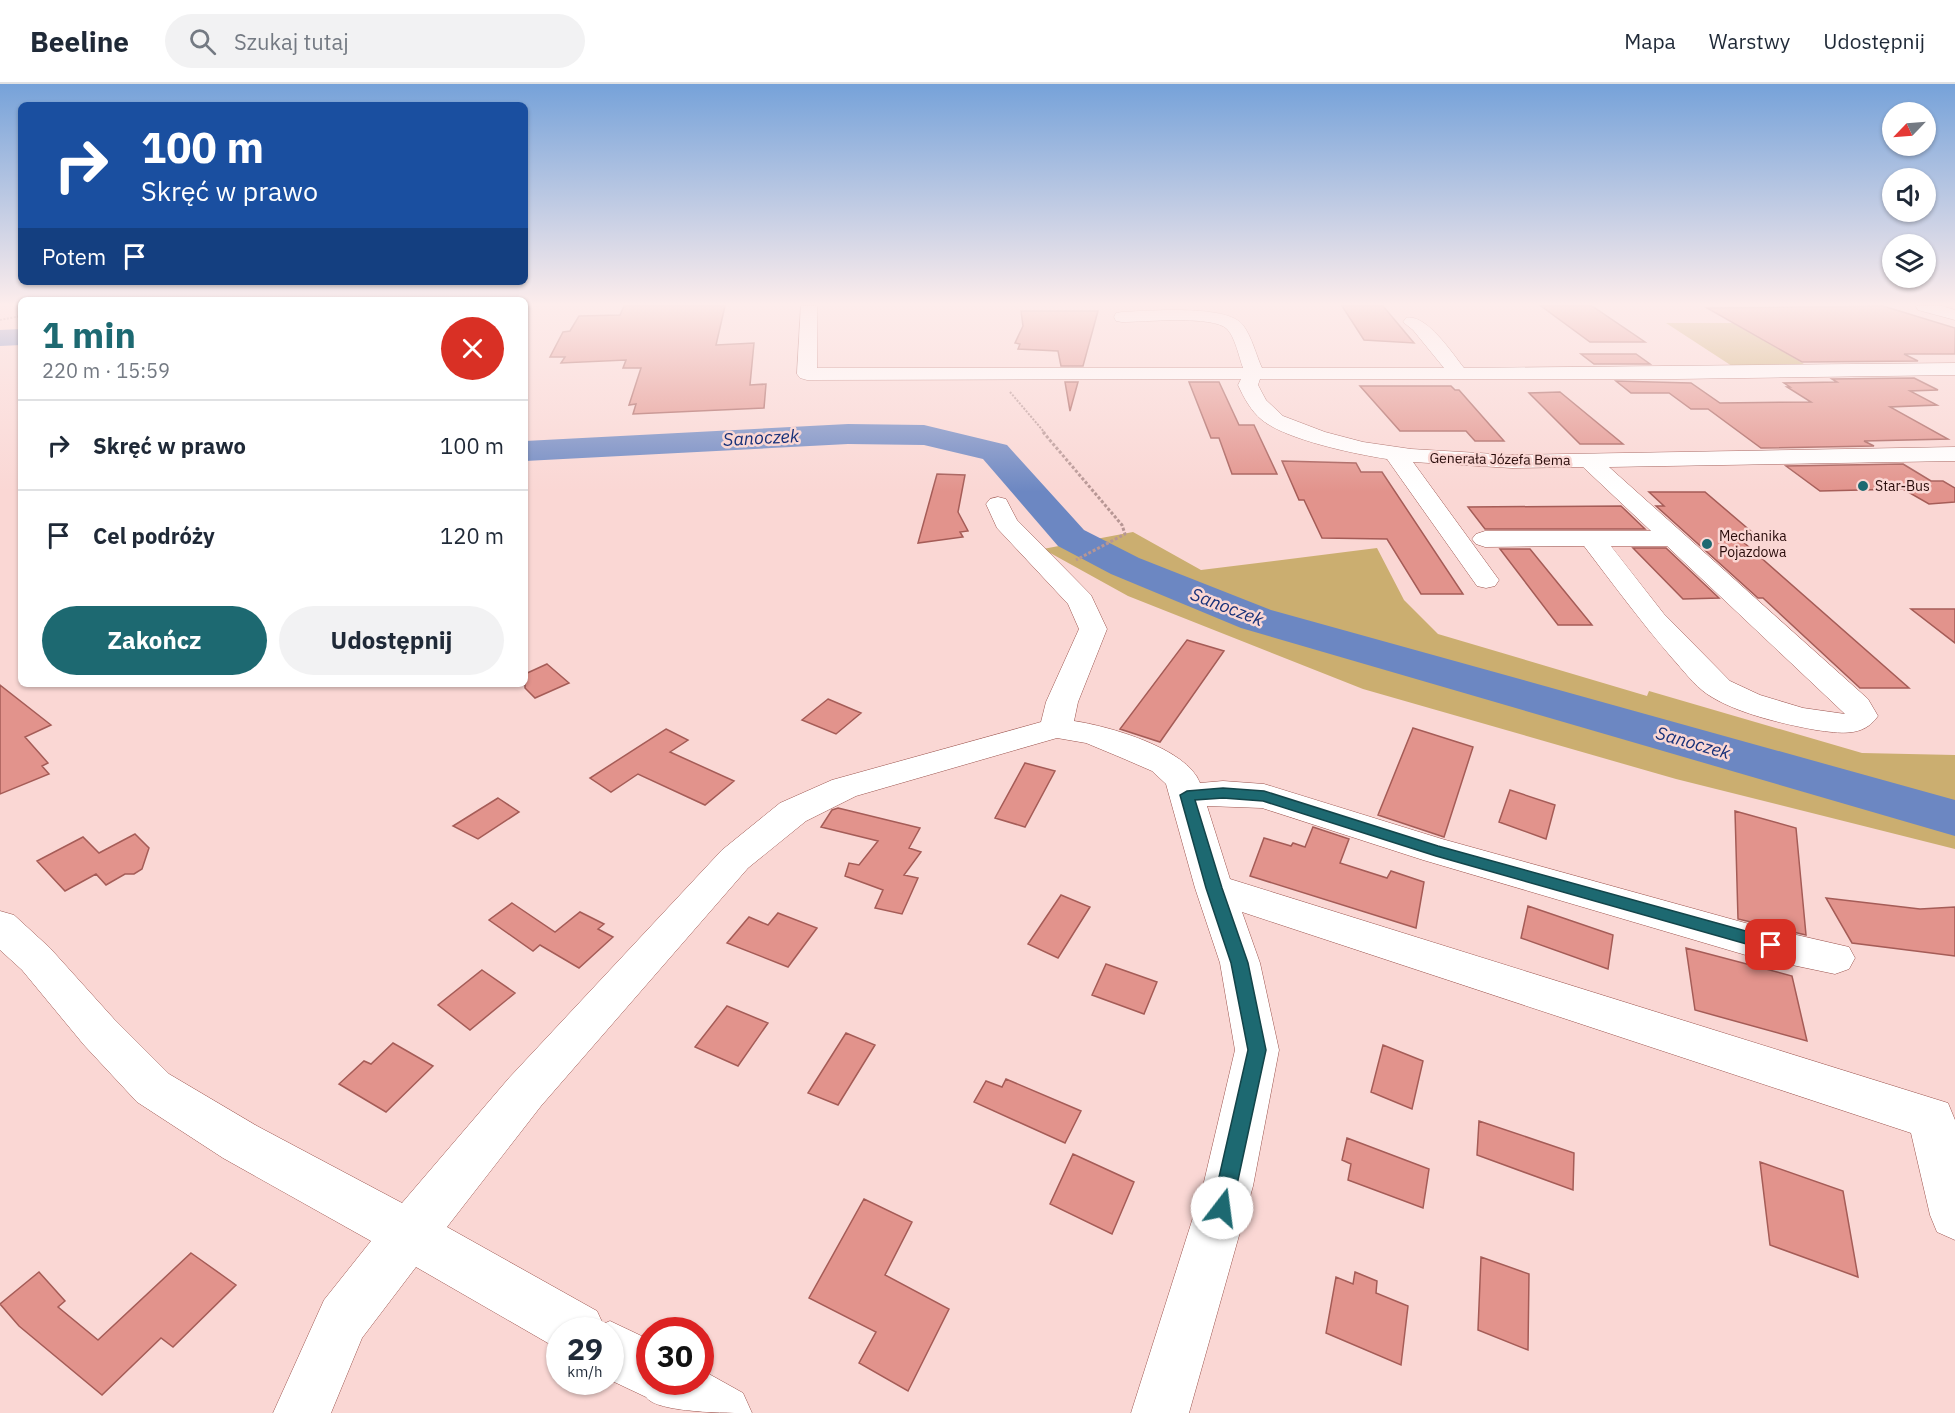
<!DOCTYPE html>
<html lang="pl">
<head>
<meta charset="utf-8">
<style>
	body { margin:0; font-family:"IBM Plex Sans",sans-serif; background:#f2f2f3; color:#1f2937; height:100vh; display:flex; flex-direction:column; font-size:22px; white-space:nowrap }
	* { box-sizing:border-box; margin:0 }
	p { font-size:20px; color:#747a83 }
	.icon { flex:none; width:33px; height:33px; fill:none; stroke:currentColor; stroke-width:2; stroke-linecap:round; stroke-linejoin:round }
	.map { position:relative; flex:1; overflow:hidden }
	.side { position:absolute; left:18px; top:213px; width:510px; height:390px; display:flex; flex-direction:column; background:#fff; border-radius:9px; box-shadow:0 2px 4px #0004 }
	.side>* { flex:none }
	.hud { position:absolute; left:18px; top:18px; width:510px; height:183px; border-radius:9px; box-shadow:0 2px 4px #0004; background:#1a4fa0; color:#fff; overflow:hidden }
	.needle { width:39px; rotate:245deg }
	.controls { position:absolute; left:1882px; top:18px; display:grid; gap:12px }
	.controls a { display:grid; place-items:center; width:54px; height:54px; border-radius:50%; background:#fff; box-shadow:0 2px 4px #0004; font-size:30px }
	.speed { position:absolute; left:546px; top:1233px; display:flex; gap:12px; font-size:30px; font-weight:700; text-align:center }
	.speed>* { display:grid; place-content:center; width:78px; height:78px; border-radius:50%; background:#fff; box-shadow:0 2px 4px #0004; line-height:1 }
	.speed small { font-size:15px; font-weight:400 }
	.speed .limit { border:9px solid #d22; background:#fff; color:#111 }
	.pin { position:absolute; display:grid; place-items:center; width:51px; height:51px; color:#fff; margin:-26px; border-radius:12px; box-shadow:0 3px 9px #0006 }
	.me { position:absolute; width:66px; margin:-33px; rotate:15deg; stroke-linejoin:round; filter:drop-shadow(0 0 4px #0008) }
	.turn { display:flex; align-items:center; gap:21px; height:126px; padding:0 24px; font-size:27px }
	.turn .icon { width:78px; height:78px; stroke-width:2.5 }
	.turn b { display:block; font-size:42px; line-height:51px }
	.then { display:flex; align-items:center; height:57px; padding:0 24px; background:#0003; gap:12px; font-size:22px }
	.round { display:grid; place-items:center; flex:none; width:63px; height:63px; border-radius:32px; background:#f2f2f3 }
	.headline { display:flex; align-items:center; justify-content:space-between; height:102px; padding:0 24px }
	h1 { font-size:36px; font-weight:700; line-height:45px; color:#1d6971 }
	.cta { display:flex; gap:12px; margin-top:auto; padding:12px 24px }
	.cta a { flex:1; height:69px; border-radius:36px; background:#1d6971; color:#fff; font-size:24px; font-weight:700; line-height:69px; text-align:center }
	.cta a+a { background:#f2f2f3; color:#1f2937 }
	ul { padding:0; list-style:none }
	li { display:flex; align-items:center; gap:18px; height:90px; padding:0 24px; border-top:2px solid #e0e1e3 }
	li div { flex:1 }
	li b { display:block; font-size:22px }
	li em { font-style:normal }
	header { display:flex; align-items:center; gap:36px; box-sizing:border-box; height:84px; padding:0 30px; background:#fff; border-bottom:2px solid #e0e1e3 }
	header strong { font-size:28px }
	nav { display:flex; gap:33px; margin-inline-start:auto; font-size:21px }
	.search { width:420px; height:54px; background:#f2f2f3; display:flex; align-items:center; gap:15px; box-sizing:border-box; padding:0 21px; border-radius:33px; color:#747a83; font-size:22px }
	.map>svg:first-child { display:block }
</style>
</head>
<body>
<header>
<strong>Beeline</strong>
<div class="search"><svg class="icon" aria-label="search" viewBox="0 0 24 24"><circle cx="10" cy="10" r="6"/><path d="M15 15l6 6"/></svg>Szukaj tutaj</div>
<nav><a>Mapa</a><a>Warstwy</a><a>Udostępnij</a></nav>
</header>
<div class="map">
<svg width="1955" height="1329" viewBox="0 0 1955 1329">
	<rect width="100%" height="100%" fill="#fad7d4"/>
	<path fill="#cbae70" d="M1666 239H1734L1809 283 1735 284Z
		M1133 448 1201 486 1377 464 1404 516 1438 550 1647 612 1649 607 1862 669 1955 671V765L1676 695 1363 605 1128 512 1043 465Z"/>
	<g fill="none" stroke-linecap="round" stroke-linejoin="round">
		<path fill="#6c87c2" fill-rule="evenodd" d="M21 245V261L0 262V246Z
			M848 340 924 341 1007 361 1084 446 1139 474 1271 526 1955 716V752L1241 544 1111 490 1058 462 983 375 924 361 848 360 525 377V357Z"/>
	</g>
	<path fill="#e2938c" stroke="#a55c57" stroke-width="1.5" d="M624 222H725L716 261 754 259 750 301 766 300 764 324 633 330 636 320 629 321 641 284H623L626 276 561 279 565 273H550L563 248 570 247 579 232 620 231Z
		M1342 222H1383L1414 259 1364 256Z
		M1541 222H1592L1645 258H1590Z
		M1883 222 1955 244V270H1904L1918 277 1802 278 1707 224Z
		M1021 227H1098L1083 282H1061L1058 267 1018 265 1020 260 1015 259 1023 242Z
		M1581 270H1636L1650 280H1594Z
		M1914 294 1938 306 1910 307 1937 321 1890 323 1948 355 1864 357 1874 362 1761 364 1708 325H1691L1669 309H1631L1616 297 1691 299 1720 319 1811 318 1787 303H1790L1784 299 1837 298 1832 295Z
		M1065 298H1078L1070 327Z
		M1189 298H1219L1239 341H1254L1277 390H1232L1219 354H1211Z
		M1360 302H1451L1455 306H1459L1504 357H1475L1466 347H1400Z
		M1560 308 1623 360H1580L1529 309Z
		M1282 377 1356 379 1361 388H1382L1463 510H1421L1387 455 1322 454 1304 416H1299Z
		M1903 380 1931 397H1943L1955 404V418L1929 420 1903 405 1820 407 1786 382Z
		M937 390 965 391 958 428 968 447 960 448 963 453 918 459Z
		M1649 408H1705L1753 449H1733L1909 604H1860L1763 514H1758L1656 422H1664Z
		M1621 422 1645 445H1485L1468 423Z
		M1633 464H1666L1719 514 1683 515Z
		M1500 465H1530L1592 541H1558Z
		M1911 525H1955V559Z
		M1187 556 1224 567 1160 658 1120 645Z
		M547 580 569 599 535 614 525 604V590Z
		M0 601 51 641 25 653 48 679 42 682 49 690 0 710Z
		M828 615 861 629 836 650 802 636Z
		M1413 644 1473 663 1444 753 1378 731Z
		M666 645 688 656 670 668 734 697 705 721 638 690 611 708 590 694Z
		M1025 679 1055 687 1025 743 995 734Z
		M1510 706 1555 721 1546 755 1499 738Z
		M498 714 519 728 478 755 453 742Z
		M838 724 920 744 909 764 921 768 904 791 918 794 902 830 875 824 883 806 845 792 849 779 859 781 878 757 821 743 832 726Z
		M1735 727 1796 744 1806 851 1738 835Z
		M1313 743 1349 755 1340 779 1387 794 1391 787 1424 798 1416 844 1250 792 1264 754 1291 762 1293 759 1305 763Z
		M135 750 149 764 142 785 134 790H125L106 801 96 790 65 807 37 777 83 753 99 769Z
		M1061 811 1090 823 1058 874 1028 860Z
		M1826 814 1920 825 1955 823V872L1852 859Z
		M512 819 555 848 580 828 604 840 598 845 613 853 579 884 540 861 533 867 489 836Z
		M1528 822 1613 851 1608 885 1521 854Z
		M778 829 817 844 788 883 727 859 749 833 768 841Z
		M1686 864 1792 892 1807 957 1695 926Z
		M1106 880 1157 898 1144 930 1092 911Z
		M482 886 515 909 470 946 438 921Z
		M727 922 768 939 738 982 695 963Z
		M846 949 875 961 838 1021 808 1009Z
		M393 959 433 982 386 1028 339 1000 364 977 371 980Z
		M1383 961 1423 977 1412 1025 1371 1008Z
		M1006 995 1081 1027 1065 1059 974 1018 986 997 1002 1003Z
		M1479 1037 1574 1069 1573 1106 1477 1071Z
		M1347 1054 1429 1085 1423 1124 1348 1096 1351 1080 1342 1076Z
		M1073 1070 1134 1098 1112 1150 1050 1120Z
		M1760 1078 1843 1107 1858 1193 1770 1161Z
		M864 1115 912 1138 885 1191 949 1225 908 1307 859 1279 876 1248 809 1214Z
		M191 1169 236 1201 173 1263 161 1254 102 1311 19 1242 0 1220 39 1188 65 1217 58 1223 98 1256Z
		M1481 1173 1529 1190 1528 1266 1478 1246Z
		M1355 1188 1377 1197 1376 1209 1408 1222 1401 1281 1326 1249 1336 1193 1353 1200Z"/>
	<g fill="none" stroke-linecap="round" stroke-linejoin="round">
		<g stroke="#9b544e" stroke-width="1">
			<path id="minor" d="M801 222H817V284H1243C1239 273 1235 253 1227 245 1213 231 1143 238 1122 238L1116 237 1114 233 1116 229 1122 228C1148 227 1227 220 1243 241 1252 253 1256 271 1262 284H1444L1413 246 1403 238 1406 234C1426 229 1452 269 1464 284L1955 279V291L1676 295H1260L1258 301 1266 316 1283 332 1325 348 1363 358 1411 365 1512 371 1955 363V377L1609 383 1868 615 1878 632C1863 654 1839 649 1816 646 1783 640 1735 629 1707 610 1694 601 1683 586 1672 574 1641 538 1613 500 1584 462L1485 463 1476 460 1472 455 1476 450 1485 447H1651L1583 383 1512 384 1413 378 1499 496 1495 502 1486 504 1477 502 1387 375C1355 370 1287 356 1262 336 1251 327 1244 314 1238 301L1241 295 807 296 800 294 797 290ZM1611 462H1667L1845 630 1803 624 1760 611 1730 597 1664 530Z
				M998 413 1006 415 1017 436 1091 511 1107 545 1078 618 1074 637C1108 642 1187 664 1200 699L1223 697 1264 700 1442 755 1749 840 1849 863 1855 874 1849 885 1835 890 1749 872 1423 776 1262 724 1207 722 1230 795 1948 1019 1955 1036V1156L1937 1148 1930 1131 1911 1049 1242 828 1260 879 1279 966 1253 1102 1189 1329H1131L1203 1102 1235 966 1220 879 1195 804 1166 700 1152 687 1122 674 1086 659 1057 654 856 712 806 737 748 784 541 1022 447 1143 597 1227 603 1240 610 1237 650 1256V1298H700V1285L743 1309 752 1329C729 1329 656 1329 646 1313L610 1296V1246H560V1266L416 1183 362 1254 331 1329H273L324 1216 371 1157 223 1074 137 1018 84 961 22 886 0 866V827L14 831 50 864 114 935 169 990 257 1042 402 1119 509 994 722 766 780 719 832 696 1041 638 1046 618 1079 545 1068 520 997 444 986 420 990 415Z"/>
		</g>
		<g stroke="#9b544e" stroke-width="1">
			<path id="major" d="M1916 222H1942L1955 226V236L1918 226Z"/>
		</g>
		<path stroke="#b79694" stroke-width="2" stroke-dasharray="2 1.5" stroke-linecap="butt" d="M0 236 21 232
			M1010 308 1045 349"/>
		<path stroke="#b79694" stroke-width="3" stroke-dasharray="3 2" stroke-linecap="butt" d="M1043 348 1122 441 1125 450 1076 476"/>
		<use href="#minor" fill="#fff" fill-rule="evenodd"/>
		<use href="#major" fill="#fff" fill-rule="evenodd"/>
	</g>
	<linearGradient id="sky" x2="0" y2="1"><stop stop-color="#76a2d9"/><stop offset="0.54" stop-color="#fdedec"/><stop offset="1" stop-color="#fdedec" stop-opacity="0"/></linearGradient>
	<rect width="1955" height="408" fill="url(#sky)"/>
	<path fill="#1d6971" stroke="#134449" stroke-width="1.5" d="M1223 704 1264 707 1438 762 1771 854 1776 856 1779 861 1776 865 1771 867 1436 772 1263 717 1223 714 1195 716 1222 804 1248 879 1266 966 1232 1124 1229 1131 1222 1134 1215 1131 1212 1124 1248 966 1231 879 1206 804 1180 711 1187 707Z"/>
	<g fill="#1d6971" stroke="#fad7d4" stroke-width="2">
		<circle cx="1863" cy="402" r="6"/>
		<circle cx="1707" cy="460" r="6"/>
	</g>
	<g text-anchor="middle" stroke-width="5" stroke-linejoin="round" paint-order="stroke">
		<g font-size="14" fill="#280b0a" stroke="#fad7d4">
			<text transform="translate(1500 375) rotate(1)" y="5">Generała Józefa Bema</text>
		</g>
		<g font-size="14" fill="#280b0a" stroke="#fad7d4" text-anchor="start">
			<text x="1875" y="407">Star-Bus</text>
			<text x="1719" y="457">Mechanika<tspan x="1719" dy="16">Pojazdowa</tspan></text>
		</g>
		<g font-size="18" font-style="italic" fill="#173078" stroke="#fad7d4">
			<text transform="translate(761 354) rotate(-3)" y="6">Sanoczek</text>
			<text transform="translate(1227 523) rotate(21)" y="6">Sanoczek</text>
			<text transform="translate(1693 659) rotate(16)" y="6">Sanoczek</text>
		</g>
	</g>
</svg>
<div class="controls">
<a><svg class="needle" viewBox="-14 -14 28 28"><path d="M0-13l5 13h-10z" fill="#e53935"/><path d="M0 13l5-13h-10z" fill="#747a83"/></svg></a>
<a><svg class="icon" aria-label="sound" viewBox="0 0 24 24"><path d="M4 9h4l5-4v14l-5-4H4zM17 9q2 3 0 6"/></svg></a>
<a><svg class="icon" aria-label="layers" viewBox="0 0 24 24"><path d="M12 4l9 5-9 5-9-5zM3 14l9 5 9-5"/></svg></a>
</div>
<div class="speed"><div>29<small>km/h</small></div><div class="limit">30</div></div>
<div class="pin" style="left:1771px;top:861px;background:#d93025"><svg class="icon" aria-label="arrive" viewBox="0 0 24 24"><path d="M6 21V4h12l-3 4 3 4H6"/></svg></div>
<svg class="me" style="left:1222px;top:1124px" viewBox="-20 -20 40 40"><circle r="19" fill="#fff"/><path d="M0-13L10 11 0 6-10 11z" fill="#1d6971"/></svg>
<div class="hud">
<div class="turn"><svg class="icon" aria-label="right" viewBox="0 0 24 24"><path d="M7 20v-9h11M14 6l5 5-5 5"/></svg><div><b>100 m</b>Skręć w prawo</div></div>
<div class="then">Potem<svg class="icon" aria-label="arrive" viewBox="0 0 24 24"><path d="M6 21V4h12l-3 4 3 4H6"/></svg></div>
</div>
<section class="side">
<div class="headline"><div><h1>1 min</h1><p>220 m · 15:59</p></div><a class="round" style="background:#d93025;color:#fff"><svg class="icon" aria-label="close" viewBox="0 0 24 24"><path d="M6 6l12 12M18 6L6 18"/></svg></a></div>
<ul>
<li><svg class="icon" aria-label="right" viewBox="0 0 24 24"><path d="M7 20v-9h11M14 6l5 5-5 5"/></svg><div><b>Skręć w prawo</b></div><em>100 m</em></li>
<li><svg class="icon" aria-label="arrive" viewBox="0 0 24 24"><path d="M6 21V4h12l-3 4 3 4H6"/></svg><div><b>Cel podróży</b></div><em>120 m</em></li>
</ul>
<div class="cta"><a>Zakończ</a><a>Udostępnij</a></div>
</section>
</div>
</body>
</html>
